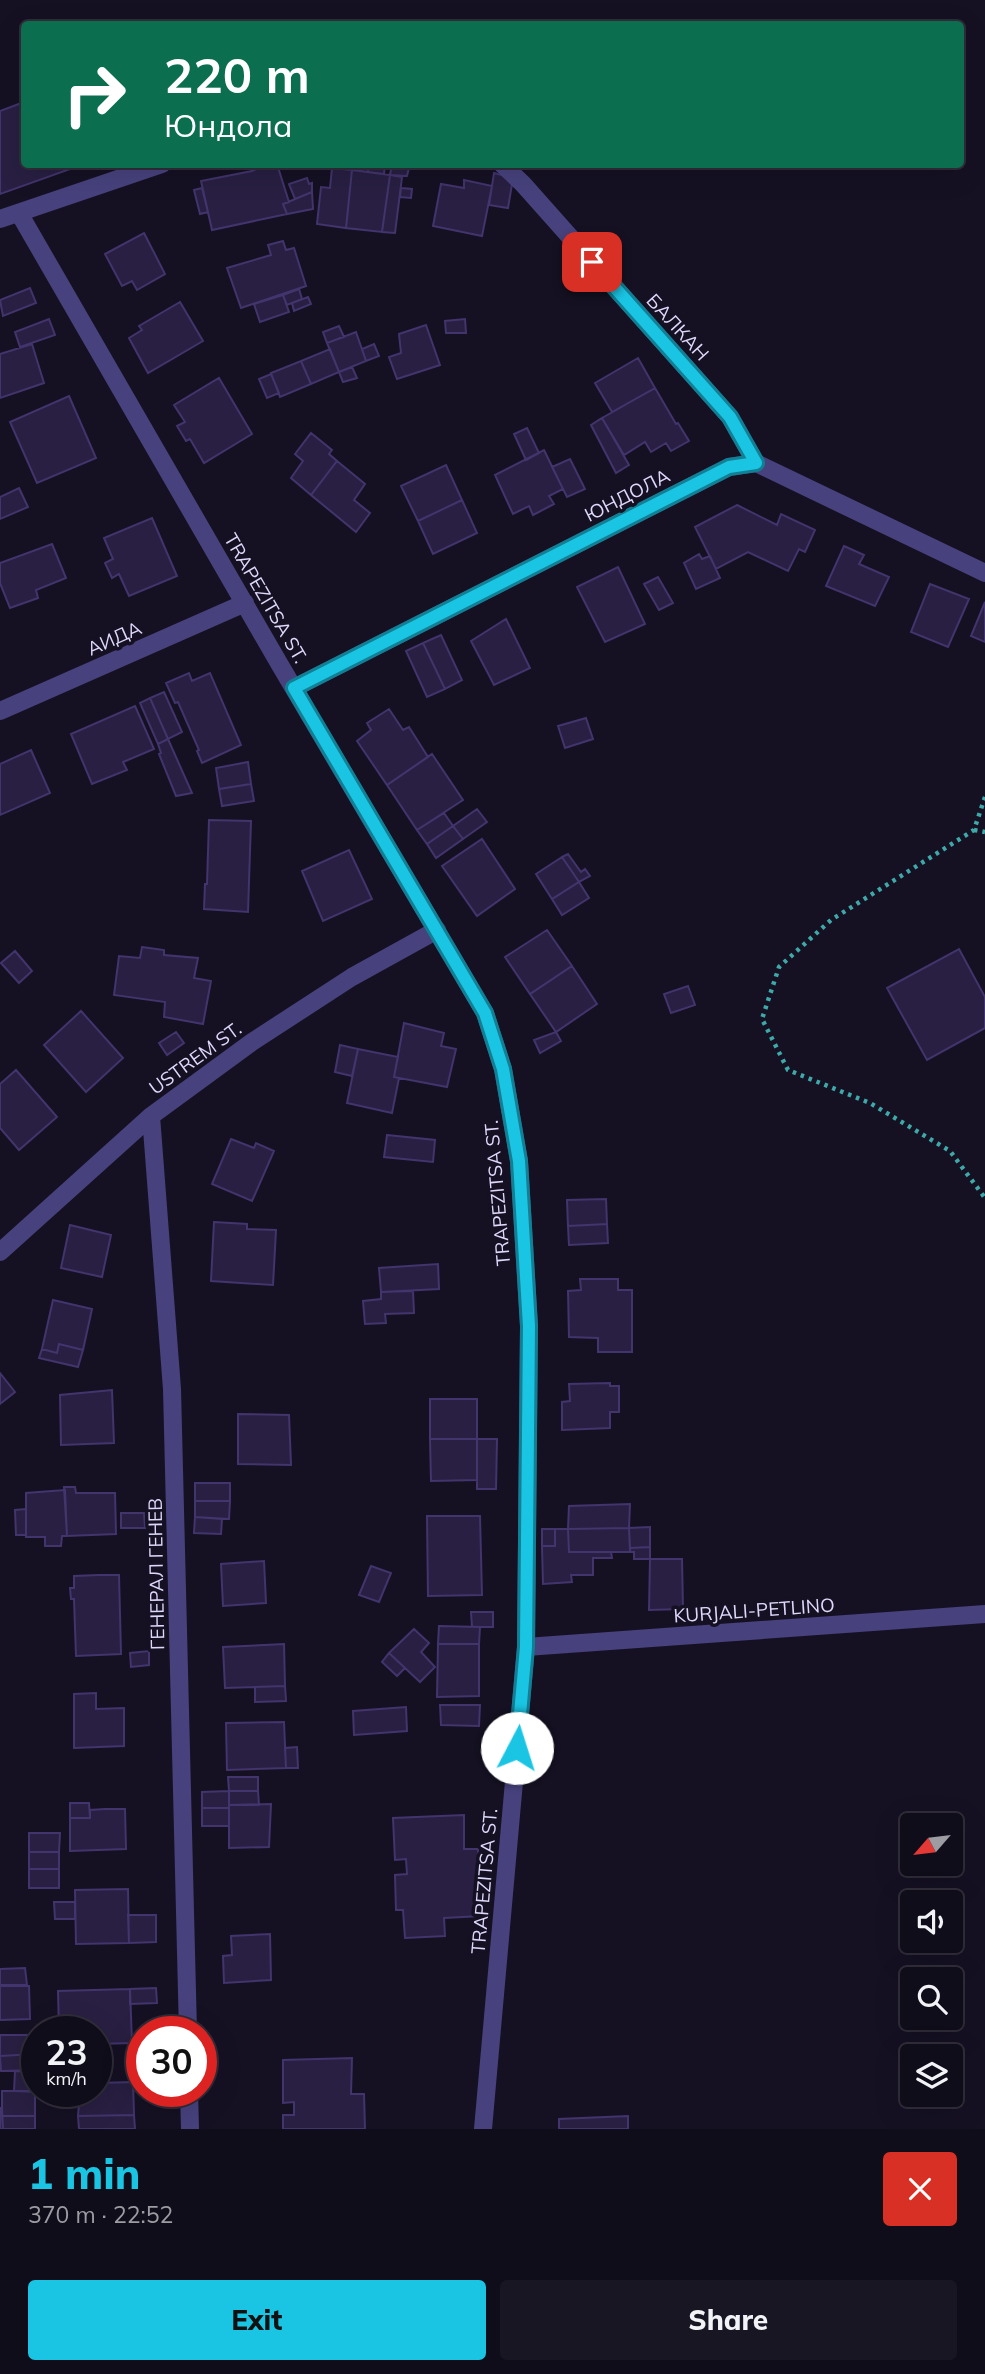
<!DOCTYPE html>
<html lang="en">
<head>
<meta charset="utf-8">
<style>
	body { margin:0; font-family:Mulish,sans-serif; background:#191623; color:#f1f3f6; height:100vh; display:flex; flex-direction:column; font-size:26px; white-space:nowrap }
	* { box-sizing:border-box; margin:0 }
	p { font-size:23px; color:#9c9ca2 }
	.icon { flex:none; width:38px; height:38px; fill:none; stroke:currentColor; stroke-width:2; stroke-linecap:round; stroke-linejoin:round }
	.map { position:relative; height:2129px; overflow:hidden }
	.details { display:flex; flex-direction:column; background:#100d1a; flex:1 }
	.details>* { flex:none }
	.top-card { position:absolute; left:21px; top:21px; width:943px; height:147px; border-radius:7px; box-shadow:0 7px 28px #0002,0 0 0 2px #302d39; background:#0b6e4f; color:#fff; overflow:hidden }
	.needle { width:46px; rotate:242deg }
	.buttons { position:absolute; left:900px; top:1813px; display:grid; gap:14px }
	.buttons a { display:grid; place-items:center; width:63px; height:63px; border-radius:7px; background:#100d1a; box-shadow:0 7px 28px #0002,0 0 0 2px #302d39; font-size:35px }
	.speed { position:absolute; left:21px; top:2016px; display:flex; gap:14px; font-size:35px; font-weight:700; text-align:center }
	.speed>* { display:grid; place-content:center; width:91px; height:91px; border-radius:50%; background:#100d1a; box-shadow:0 7px 28px #0002,0 0 0 2px #302d39; line-height:1 }
	.speed small { font-size:18px; font-weight:400 }
	.speed .limit { border:10px solid #d22; background:#fff; color:#111 }
	.pin { position:absolute; display:grid; place-items:center; width:60px; height:60px; color:#fff; margin:-30px; border-radius:14px; box-shadow:0 4px 10px #0006 }
	.me { position:absolute; width:77px; margin:-38px; rotate:5deg; stroke-linejoin:round; filter:drop-shadow(0 0 5px #0008) }
	.turn { display:flex; align-items:center; gap:24px; height:147px; padding:0 28px; font-size:32px }
	.turn .icon { width:91px; height:91px; stroke-width:2.5 }
	.turn b { display:block; font-size:49px; line-height:60px }
	.round { display:grid; place-items:center; flex:none; width:74px; height:74px; border-radius:7px; background:#191623 }
	.overview { display:flex; align-items:center; justify-content:space-between; height:119px; padding:0 28px }
	h1 { font-size:42px; font-weight:800; line-height:52px; color:#1ac5e4 }
	.action { display:flex; gap:14px; margin-top:auto; padding:14px 28px }
	.action a { flex:1; height:80px; border-radius:7px; background:#1ac5e4; color:#111; font-size:28px; font-weight:800; line-height:80px; text-align:center }
	.action a+a { background:#191623; color:#f1f3f6 }
	.map>svg:first-child { display:block }
</style>
</head>
<body>
<div class="map">
<svg width="985" height="2129" viewBox="0 0 985 2129">
	<rect width="100%" height="100%" fill="#151123"/>
	<path fill="#281f42" stroke="#42346c" stroke-width="2" d="M24 102V164H75L76 167 0 194V111Z
		M250 164H268L252 171Z
		M268 164H277L289 202 283 204 287 214 212 230 201 181 252 171Z
		M332 164H352V170L332 168Z
		M352 164H369L368 172 352 170Z
		M369 164H385L384 174 368 172Z
		M392 164H410L407 176 390 175Z
		M332 168 352 170 346 228 317 224 321 187 330 188Z
		M352 170 390 175 382 232 346 228Z
		M494 173 513 178 508 208 489 205Z
		M390 175 402 177 395 233 382 232Z
		M307 178 309 184 312 183V192L295 199 289 184Z
		M464 180 492 186 482 236 433 226 441 184 464 188Z
		M202 188 208 212 200 214 194 190Z
		M401 188 412 189 411 198 400 197Z
		M312 192 313 209 287 214 283 204Z
		M144 233 165 274 137 290 132 281 122 286 105 254Z
		M283 241 286 250 294 248 306 286 241 308 227 268 271 255 268 245Z
		M30 288 36 303 3 316 0 300Z
		M299 289 302 299 287 305 283 295Z
		M283 295 289 312 260 322 254 304Z
		M308 297 311 304 294 311 292 303Z
		M180 302 203 341 148 373 129 338 142 330 139 326Z
		M49 319 55 335 20 347 15 332Z
		M465 319 466 333H446L445 321Z
		M426 325 440 365 397 379 389 357 401 353 399 334Z
		M339 326 344 337 327 343 323 332Z
		M356 332 366 361 339 372 327 343Z
		M32 344 44 383 0 398V354Z
		M374 344 379 356 366 361 362 349Z
		M330 349 339 372 311 384 301 361Z
		M638 358 655 388 612 412 595 383Z
		M301 361 311 384 280 397 271 373Z
		M352 367 357 378 343 382 339 372Z
		M271 374 279 393 267 398 259 379Z
		M219 378 252 434 204 463 190 439 186 441 177 426 185 422 174 405Z
		M655 388 676 424 678 423 689 441 671 451 666 443 651 452 645 442 624 455 602 418Z
		M69 396 96 458 37 483 10 422Z
		M602 418 629 465 616 473 591 425Z
		M527 428 539 453 526 460 514 434Z
		M311 433 332 450 329 454 337 461 311 495 291 478 303 461 295 454Z
		M544 450 563 489 549 496 554 504 533 515 529 506 513 514 495 475Z
		M570 459 585 489 567 497 552 467Z
		M337 461 365 484 354 500 370 513 356 532 311 495Z
		M446 465 462 500 418 521 401 486Z
		M19 488 28 507 0 519V497Z
		M462 500 477 533 433 554 418 521Z
		M737 505 777 525 781 514 815 530 805 552 799 549 788 571 748 552 716 569 695 527Z
		M152 518 177 576 129 596 119 574 112 578 105 563 113 559 104 538Z
		M52 544 66 578 36 590 38 598 10 608 0 583V563Z
		M844 546 864 555 859 564 889 577 875 606 826 586Z
		M699 554 702 559 710 556 720 578 696 589 684 563Z
		M618 567 645 624 605 642 577 587Z
		M658 577 673 603 659 610 644 584Z
		M930 584 969 599 948 647 911 632Z
		M985 602V642L971 636Z
		M506 619 530 668 494 685 471 641Z
		M441 635 462 680 445 689 423 643Z
		M423 643 445 689 427 697 406 651Z
		M189 673 192 681 210 673 241 745 202 763 197 751 199 750 178 702 175 703 166 683Z
		M164 692 182 732 168 739 150 698Z
		M150 698 168 739 158 744 140 703Z
		M135 706 154 749 123 762 127 770 92 784 71 734Z
		M389 709 403 730 409 727 428 757 387 785 357 741 371 730 367 723Z
		M586 718 593 739 565 748 558 726Z
		M168 739 192 793 176 796 159 754 161 753 158 744Z
		M31 750 50 793 0 815V764Z
		M432 754 463 800 417 830 387 785Z
		M248 762 251 784 219 789 216 768Z
		M251 784 254 801 222 806 219 789Z
		M477 809 487 822 463 839 453 826Z
		M444 813 453 826 427 844 417 830Z
		M209 820 251 821 248 912 204 909 205 884H207Z
		M453 826 463 839 436 858 427 844Z
		M482 839 515 889 477 916 442 866Z
		M349 850 372 899 323 921 302 871Z
		M568 854 581 872 585 869 590 876 579 882 562 857Z
		M562 857 579 882 552 899 536 874Z
		M579 882 589 898 562 915 552 899Z
		M547 930 572 966 530 994 505 957Z
		M142 947 164 950V955L198 958 194 978 211 981 203 1024 164 1017 165 1002 114 995 119 956 140 958Z
		M959 949 985 997V1028L927 1060 887 988Z
		M15 951 32 971 19 983 1 963Z
		M572 966 597 1004 556 1032 530 994Z
		M688 986 695 1005 671 1013 664 994Z
		M81 1011 123 1058 86 1092 44 1045Z
		M404 1023 444 1033 441 1046 456 1049 447 1087 394 1077Z
		M176 1032 184 1043 167 1055 159 1043Z
		M556 1032 561 1041 540 1053 534 1040Z
		M340 1045 358 1049 352 1076 335 1072Z
		M358 1049 398 1057 394 1077 399 1078 392 1113 347 1103Z
		M16 1070 57 1117 19 1150 0 1128V1084Z
		M387 1135 435 1140 433 1162 384 1157Z
		M231 1139 254 1148 256 1143 274 1151 252 1201 212 1184Z
		M606 1199 607 1224 568 1226 567 1200Z
		M214 1222 247 1224V1229L276 1230 273 1285 211 1281Z
		M607 1224 608 1243 569 1245 568 1226Z
		M70 1225 111 1235 102 1277 61 1268Z
		M438 1264 439 1289 381 1292 379 1268Z
		M580 1279H618V1290H632V1352H598V1338L569 1337 568 1291 581 1290Z
		M413 1291 414 1313 385 1314 386 1323 365 1324 363 1301 381 1299V1292Z
		M53 1300 92 1309 83 1350 59 1344 57 1353 42 1349Z
		M59 1344 83 1350 78 1367 39 1358 42 1349 57 1353Z
		M0 1373 15 1392 0 1404Z
		M610 1383V1386H619V1412H610V1428L562 1430V1402L570 1401 569 1384Z
		M112 1390 114 1443 61 1445 60 1395Z
		M430 1399H477V1439H430Z
		M238 1414 289 1415 291 1465 238 1464Z
		M430 1439H477V1480L431 1481Z
		M477 1439H497L496 1489H477Z
		M195 1483H230V1501H195Z
		M64 1487H75L76 1493H115L116 1534 67 1536Z
		M65 1490 67 1536H62L61 1546H45V1537H26V1493Z
		M195 1501H230L229 1519 195 1517Z
		M630 1504 629 1528 568 1529 569 1506Z
		M26 1509V1535H16L15 1510Z
		M121 1513H144L145 1528H121Z
		M427 1516H480L482 1595 428 1596Z
		M195 1517 222 1519 221 1534 194 1533Z
		M650 1527V1547L630 1548 629 1528Z
		M629 1528 630 1552H569L568 1529Z
		M542 1529H555V1546H542Z
		M555 1529H568L569 1552H611L612 1558H593V1575H571L572 1582 543 1584 542 1546H555Z
		M650 1547V1559H634V1552H630V1548Z
		M650 1559H682L683 1609 649 1610Z
		M264 1561 266 1603 223 1606 221 1564Z
		M371 1566 391 1573 379 1602 359 1595Z
		M99 1575H119L121 1654 76 1656 74 1599H71L70 1588H74V1576Z
		M471 1612H493V1627H472Z
		M439 1626 480 1627 479 1644H438Z
		M414 1629 429 1643 421 1652 435 1667 420 1682 389 1653Z
		M284 1644 285 1686 225 1688 223 1647Z
		M438 1644H479V1696L437 1697Z
		M149 1651V1665L131 1667 130 1653Z
		M389 1653 405 1668 397 1676 382 1662Z
		M285 1686 286 1701 255 1702V1687Z
		M96 1693V1709L124 1708V1746L74 1748V1694Z
		M440 1705H480L479 1726 441 1725Z
		M406 1707 407 1731 354 1735 353 1711Z
		M284 1722 286 1768 227 1770 226 1723Z
		M297 1747 298 1768H286L285 1748Z
		M228 1777H258V1791H229Z
		M229 1791H258L259 1805H229Z
		M229 1791V1808H202V1792Z
		M70 1803H89L90 1818H70Z
		M271 1804 269 1847 229 1848V1805Z
		M202 1808H229V1826H202Z
		M105 1809H125L126 1849 70 1851V1818H90V1810Z
		M464 1815V1849H478L481 1916 444 1918 445 1936 405 1938 403 1910H396L395 1875 407 1874 406 1859 395 1860 393 1818Z
		M29 1833H60L59 1852H29Z
		M29 1852H59V1869H29Z
		M29 1869H59V1888H29Z
		M128 1889 129 1943 76 1944 75 1890Z
		M54 1902H75V1919H55Z
		M128 1915H156V1942L129 1943Z
		M270 1934 271 1980 224 1983 223 1956 232 1955 231 1936Z
		M25 1968 27 1985H0V1969Z
		M0 1986H29L30 2019 0 2020Z
		M156 1988 157 2003 130 2004V1989Z
		M130 1989 132 2043 96 2044V2032H59L58 1991Z
		M0 2035H35V2054L0 2056Z
		M35 2054 36 2070 1 2071 0 2056Z
		M352 2058 351 2094H364L365 2129H283V2115H294V2102L283 2103V2060Z
		M15 2071 37 2072V2091L42 2092 14 2091Z
		M133 2082 134 2115 78 2116 80 2091H96V2083Z
		M2 2091H35V2116H2Z
		M0 2108H2L3 2129H0Z
		M134 2115 135 2129H79L78 2116Z
		M2 2116H35V2129H3Z
		M628 2116V2129H559V2119Z"/>
	<g fill="none" stroke-linecap="round" stroke-linejoin="round">
		<path stroke="#3daaa9" stroke-width="4.5" stroke-dasharray="3.5 5" stroke-linecap="butt" d="M985 797 974 830 831 920 779 967 762 1019 788 1070 870 1103 950 1151 985 1198
			M974 830 985 832"/>
		<path stroke="#47427d" stroke-width="18" d="M502 164 523 184 730 417 756 463
			M19 213 280 665 485 1013 503 1069 519 1161 529 1326 526 1647 483 2129
			M0 219 162 164
			M294 688 729 467 756 463 985 573
			M0 711 245 603
			M151 1116 172 1389 188 2032
			M0 1252 151 1116 252 1042 352 977 437 930
			M526 1647 985 1614
			M189 2091 190 2129"/>
	</g>
	<g fill="none" stroke-linecap="round" stroke-linejoin="round">
		<g stroke="#118094" stroke-width="18">
			<path id="route" d="M517 1748 526 1647 529 1326 519 1161 503 1069 485 1013 294 688 729 467 756 463 730 417 592 262"/>
		</g>
		<use href="#route" stroke="#1ac5e4" stroke-width="12"/>
	</g>
	<g text-anchor="middle" stroke-width="7" stroke-linejoin="round" paint-order="stroke">
		<g font-size="19" fill="#ded8fb" stroke="#151123">
			<text transform="translate(678 327) rotate(48)" y="7">БАЛКАН</text>
			<text transform="translate(627 495) rotate(-27)" y="7">ЮНДОЛА</text>
			<text transform="translate(266 598) rotate(60)" y="7">TRAPEZITSA ST.</text>
			<text transform="translate(114 638) rotate(-24)" y="7">АИДА</text>
			<text transform="translate(195 1058) rotate(-36)" y="7">USTREM ST.</text>
			<text transform="translate(497 1193) rotate(-95)" y="7">TRAPEZITSA ST.</text>
			<text transform="translate(156 1574) rotate(-91)" y="7">ГЕНЕРАЛ ГЕНЕВ</text>
			<text transform="translate(754 1610) rotate(-4)" y="7">KURJALI-PETLINO</text>
			<text transform="translate(484 1881) rotate(-85)" y="7">TRAPEZITSA ST.</text>
		</g>
	</g>
</svg>
<div class="buttons">
<a><svg class="needle" viewBox="-14 -14 28 28"><path d="M0-13l5 13h-10z" fill="#e53935"/><path d="M0 13l5-13h-10z" fill="#9c9ca2"/></svg></a>
<a><svg class="icon" aria-label="sound" viewBox="0 0 24 24"><path d="M4 9h4l5-4v14l-5-4H4zM17 9q2 3 0 6"/></svg></a>
<a><svg class="icon" aria-label="search" viewBox="0 0 24 24"><circle cx="10" cy="10" r="6"/><path d="M15 15l6 6"/></svg></a>
<a><svg class="icon" aria-label="layers" viewBox="0 0 24 24"><path d="M12 4l9 5-9 5-9-5zM3 14l9 5 9-5"/></svg></a>
</div>
<div class="speed"><div>23<small>km/h</small></div><div class="limit">30</div></div>
<div class="pin" style="left:592px;top:262px;background:#d93025"><svg class="icon" aria-label="arrive" viewBox="0 0 24 24"><path d="M6 21V4h12l-3 4 3 4H6"/></svg></div>
<svg class="me" style="left:517px;top:1748px" viewBox="-20 -20 40 40"><circle r="19" fill="#fff"/><path d="M0-13L10 11 0 6-10 11z" fill="#1ac5e4"/></svg>
<div class="top-card">
<div class="turn"><svg class="icon" aria-label="right" viewBox="0 0 24 24"><path d="M7 20v-9h11M14 6l5 5-5 5"/></svg><div><b>220 m</b>Юндола</div></div>
</div>
</div>
<section class="details">
<div class="overview"><div><h1>1 min</h1><p>370 m · 22:52</p></div><a class="round" style="background:#d93025;color:#fff"><svg class="icon" aria-label="close" viewBox="0 0 24 24"><path d="M6 6l12 12M18 6L6 18"/></svg></a></div>
<div class="action"><a>Exit</a><a>Share</a></div>
</section>
</body>
</html>
